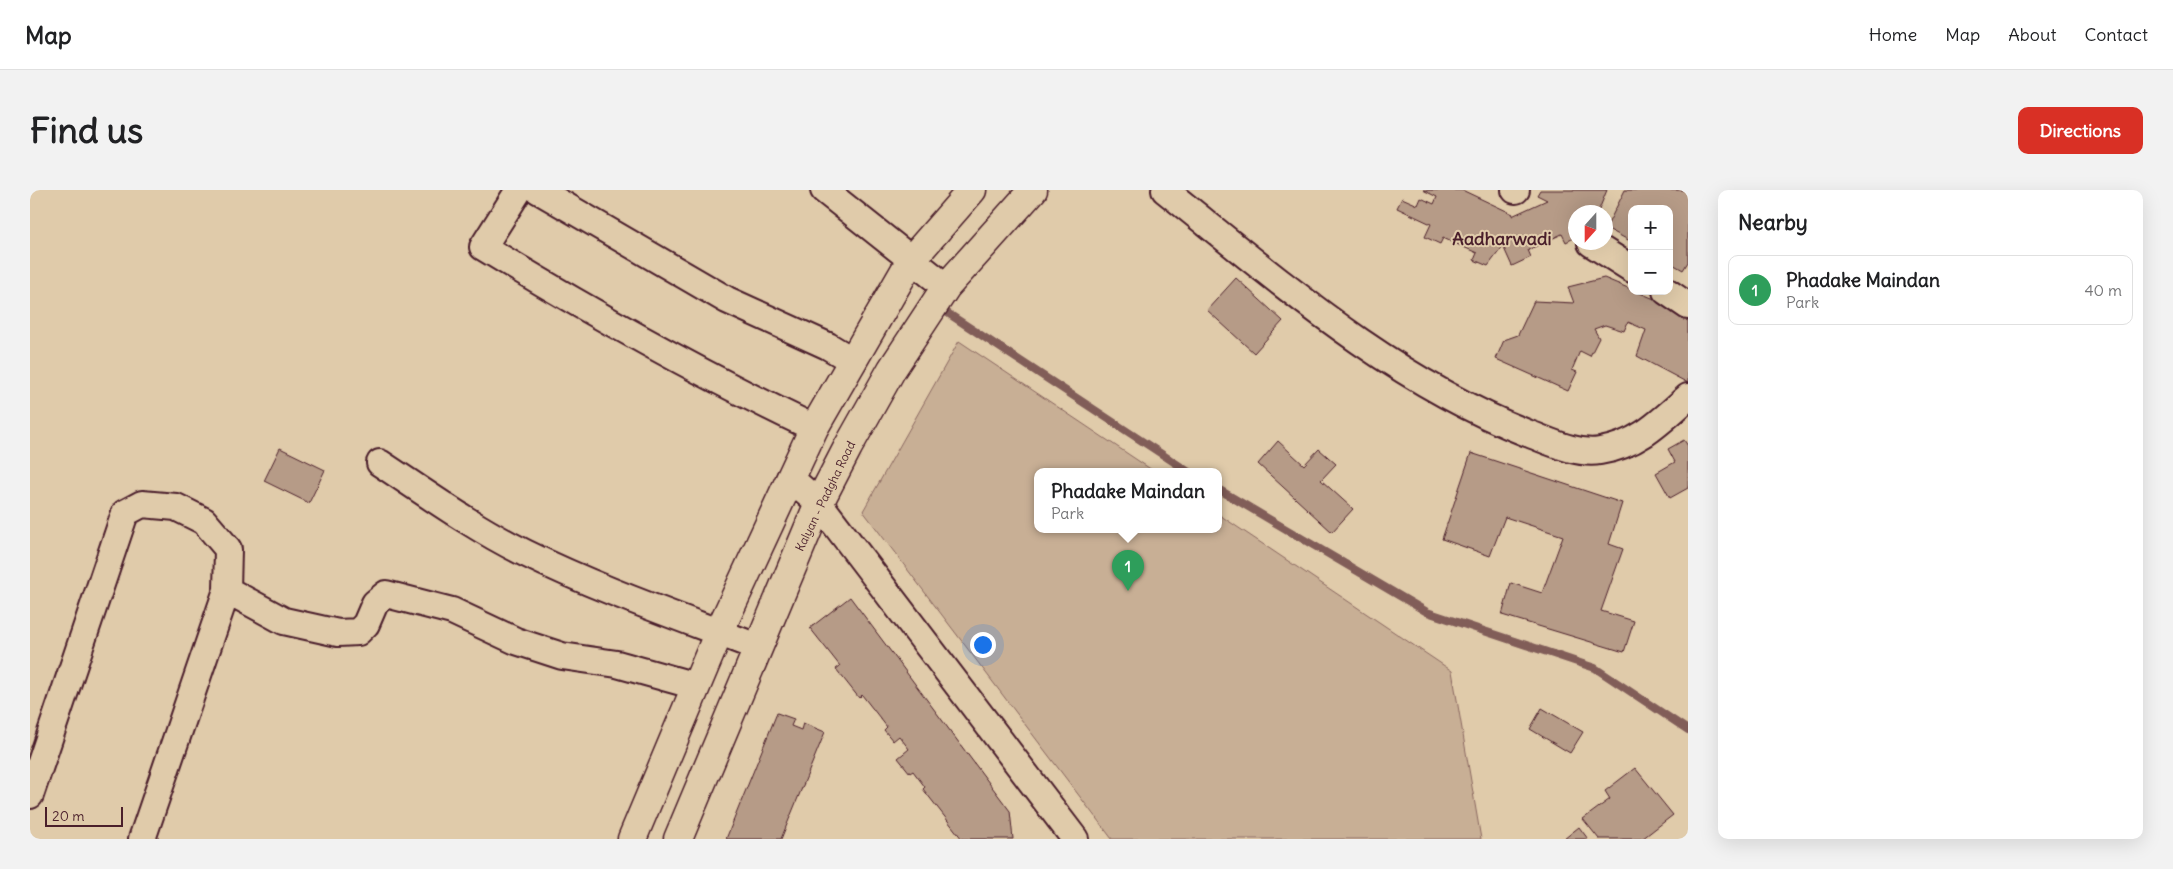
<!DOCTYPE html>
<meta charset="utf-8">
<style>
body{margin:0;font-family:Delius,sans-serif;background:#f2f2f2;color:#202124}
.controls{position:absolute;right:15px;top:15px;display:grid;overflow:hidden;border-radius:10px;box-shadow:0 5px 20px #0002}
.controls button{width:45px;height:45px;display:grid;place-items:center;padding:0;border:0;border-bottom:1px solid #e0e0e0;background:#fff;color:#202124;font:25px sans-serif}
.compass{position:absolute;left:1538px;top:15px;width:45px;height:45px;border-radius:50%;background:#fff;box-shadow:0 5px 20px #0002;rotate:201deg}
.scale{position:absolute;left:15px;bottom:12px;width:78px;box-sizing:border-box;padding-left:5px;border:2px solid #4a1f2b;border-top:0;font-size:14px;line-height:18px;white-space:nowrap;color:#4a1f2b;-webkit-text-stroke:4px #e0cbaa;paint-order:stroke}
.you{position:absolute;left:952px;top:454px;width:18px;height:18px;margin:-12px;border:4px solid #fff;border-radius:50%;background:#1a73e8;box-shadow:0 0 0 8px #1a73e833}
.badge{display:grid;place-items:center;width:32px;height:32px;border-radius:50%;background:#d93025;color:#fff;font-size:16px;font-weight:700}
.pin{position:absolute;translate:-50% -41px;filter:drop-shadow(0 1px 2px #0008)}
.pin::after{content:'';position:absolute;top:26px;width:18px;height:15px;background:inherit;clip-path:polygon(0 0,100% 0,50% 100%)}
.popup{position:absolute;left:1004px;top:278px;width:188px;height:65px;box-sizing:border-box;display:grid;place-content:center;border-radius:10px;background:#fff;filter:drop-shadow(0 1px 4px #0005);font-size:16px;white-space:nowrap;color:#757577}
.popup b{font-size:19px;color:#202124}
.popup::after{content:'';position:absolute;left:50%;top:100%;margin-left:-10px;border:10px solid transparent;border-top-color:#fff}
.list{margin:0;padding:0;list-style:none}
h2{display:flex;justify-content:space-between;align-items:center;height:65px;margin:0;padding:0 20px;font-size:21px}
h2 small{font-size:16px;font-weight:400;color:#757577}
.list li{display:grid;grid-template-columns:32px 1fr auto;gap:15px;align-items:center;box-sizing:border-box;height:70px;margin:0 10px 10px;padding:0 10px;border:1px solid #e0e0e0;border-radius:10px}
.list b{display:block;font-size:19px;white-space:nowrap}
.list p{margin:0;font-size:16px;white-space:nowrap;color:#757577}
.list em{font-size:16px;font-style:normal;color:#757577}
.map{position:relative;flex:none;width:1658px;height:649px;overflow:hidden;border-radius:10px}
header{display:flex;align-items:center;gap:30px;box-sizing:border-box;height:70px;padding:0 25px;background:#fff;border-bottom:1px solid #e0e0e0}
header strong{font-size:24px}
nav{display:flex;gap:28px;margin-inline-start:auto;font-size:18px}
.intro{display:flex;align-items:center;justify-content:space-between;box-sizing:border-box;height:120px;padding:0 30px}
h1{margin:0;font-size:35px}
.button{padding:12px 22px;border-radius:10px;background:#d93025;color:#fff;font-size:18px;font-weight:700}
main{display:flex;gap:30px;padding:0 30px}
aside{flex:1;background:#fff;border-radius:10px;box-shadow:0 5px 20px #0002}
.map>svg:first-child{display:block}
.green{fill:#c8af95;stroke:#896760}
.lines{fill:none;stroke-linecap:round;stroke-linejoin:round}
.stream{stroke:#815d59;stroke-width:8}
.building{fill:#b69b87;stroke:#4a1f2b}
.minor-casing{stroke:#4a1f2b;stroke-width:30}
.major-casing{stroke:#4a1f2b;stroke-width:31}
.minor{stroke:#e0cbaa;stroke-width:26}
.major{stroke:#e0cbaa;stroke-width:28}
.labels{text-anchor:middle;dominant-baseline:central;stroke-width:4;stroke-linejoin:round;paint-order:stroke}
.street-label{font-size:12px;fill:#4a1f2b;stroke:#e0cbaa}
.district-label{font-size:18px;font-weight:bold;fill:#4a1f2b;stroke:#e0cbaa}
</style>
<header>
<strong>Map</strong>
<nav><a>Home</a><a>Map</a><a>About</a><a>Contact</a></nav>
</header>
<div class="intro"><h1>Find us</h1><a class="button">Directions</a></div>
<main>
<div class="map">
<svg width="1658" height="649" viewBox="0 0 1658 649">
<rect width="100%" height="100%" fill="#e0cbaa"/>
<filter id="ink" filterUnits="userSpaceOnUse"><feTurbulence type="fractalNoise" baseFrequency=".02" numOctaves="2"/><feDisplacementMap in="SourceGraphic" scale="10" xChannelSelector="R" yChannelSelector="G"/><feConvolveMatrix kernelMatrix="1 2 1 2 8 2 1 2 1" color-interpolation-filters="sRGB"/></filter>
<g filter="url(#ink)">
<path class="green" d="M929 151 1125 282H1008V340H1188V324L1422 481 1451 649H1082L833 321Z"/>
<g class="lines">
<path class="stream" d="M916 122 1159 282
M1188 299 1397 422 1565 478 1658 540"/>
</g>
<path class="building" d="M1393 0H1432L1483 24 1482 26 1517 10 1507 5 1510 0H1577L1568 22H1546V47L1536 52 1532 44 1498 60 1501 67 1482 76 1473 56 1458 76 1444 70 1447 63 1413 48 1410 54 1395 47 1401 34 1367 18 1372 8 1388 15 1391 8 1404 14 1407 7Z
M1595 0H1658V72L1653 80 1639 72V19H1602V52L1576 38Z
M1206 88 1253 131 1224 163 1177 120Z
M1574 88 1658 123V193L1607 166 1616 140 1598 132 1594 141 1575 135 1564 139 1569 148 1560 166 1550 161 1542 180 1547 182 1538 201 1466 169 1474 150 1488 145 1504 111 1544 113 1538 97Z
M1654 250 1658 256V298L1640 308 1626 283 1645 272 1638 259Z
M1248 251 1274 275 1289 259 1306 274 1291 290 1323 319 1302 342 1228 274Z
M250 258 295 280 279 313 234 291Z
M1441 263 1592 313 1579 354 1593 359 1571 421 1604 431 1594 462 1472 425 1481 393 1512 403 1533 346 1475 327 1460 366 1412 349Z
M820 407 980 621 983 649H932L893 599 895 597 883 581 880 583 868 568 879 559 869 546 863 551 854 540 857 537 832 505 829 508 806 479 810 476 780 438Z
M1512 518 1553 542 1540 563 1500 539Z
M747 523 764 529 761 536 771 540 773 533 795 542 751 649H696Z
M1605 578 1643 625 1612 649H1569L1553 629 1580 609 1575 601Z
M1549 637 1558 649H1534Z"/>
<g class="lines">
<defs>
<path id="minor" d="M489 0 453 57C560 122 670 184 784 238
M508 0 697 110 798 156 823 171
M794 0 916 97
M1135 0C1249 91 1360 189 1497 243 1519 251 1546 265 1570 261 1608 255 1630 232 1658 207
M1485 0H1486
M1561 53 1602 79
M1636 101 1658 116
M350 273C397 304 444 338 495 363 570 400 649 427 727 457
M760 288 789 313 1045 649
M0 605 95 323 112 314 146 317 174 331 198 359 197 400
M112 649 197 400 254 431 308 443 328 442 336 434 345 413 356 404 422 421 486 451 532 466 587 474 666 496"/>
<path id="major" d="M602 649 689 442 784 238 881 70 942 0
M648 649 789 313 818 257 862 179 916 97 1003 0"/>
</defs>
<use href="#minor" class="minor-casing"/>
<use href="#major" class="major-casing"/>
<use href="#minor" class="minor"/>
<use href="#major" class="major"/>
</g>
</g>
<g class="labels">
<g class="street-label">
<text transform="translate(795 306) rotate(-64)">Kalyan - Padgha Road</text>
</g>
<g class="district-label">
<text x="1472" y="48">Aadharwadi</text>
</g>
</g>
</svg>
<div class="controls">
<button>+</button>
<button>−</button>
</div>
<svg class="compass" viewBox="-18 -18 36 36"><path d="M0-13l5 13h-10z" fill="#e53935"/><path d="M0 13l5-13h-10z" fill="#757577"/></svg>
<div class="scale">20 m</div>
<div class="you"></div>
<div class="pin badge" style="left:1098px;top:401px;background:#2e9e5b">1</div>
<div class="popup"><b>Phadake Maindan</b>Park</div>
</div>
<aside>
<h2>Nearby<small></small></h2>
<ul class="list">
<li><span class="badge" style="background:#2e9e5b">1</span><div><b>Phadake Maindan</b><p>Park</p></div><em>40 m</em></li>
</ul>
</aside>
</main>
